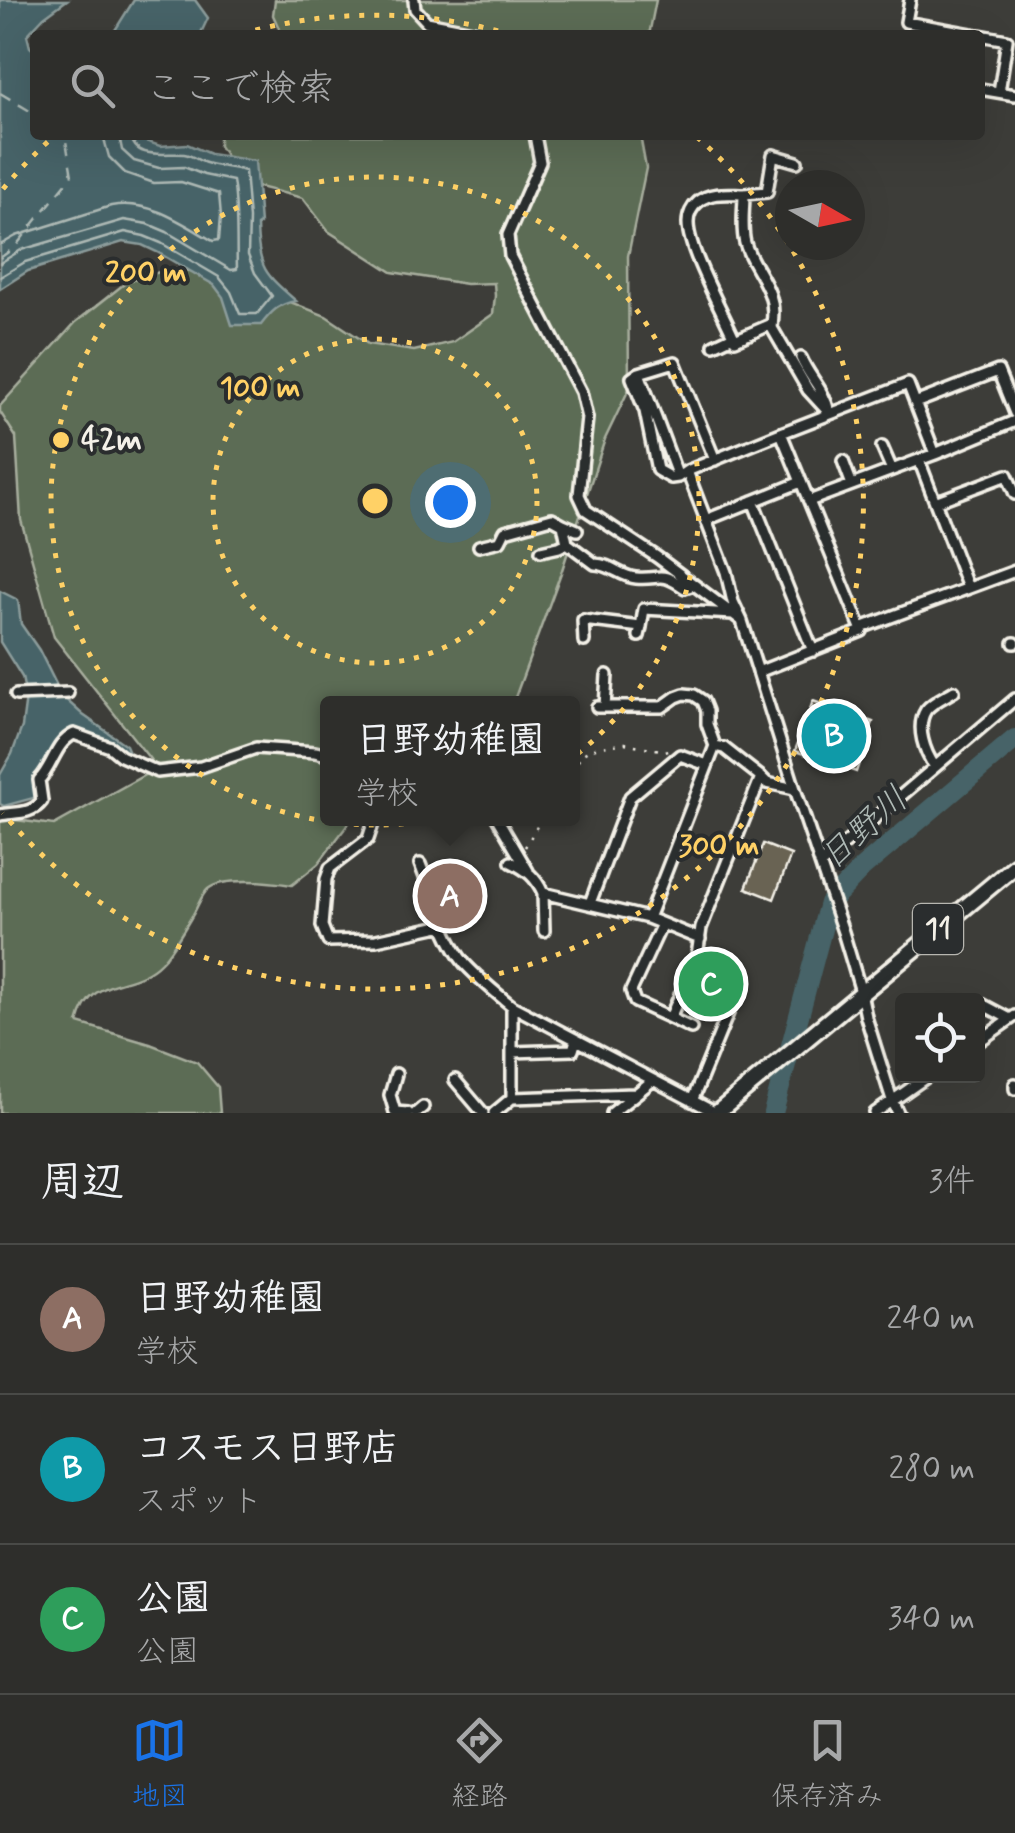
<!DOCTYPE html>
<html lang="ja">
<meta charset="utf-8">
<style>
body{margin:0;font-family:Mynerve,"Klee One",sans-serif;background:#363633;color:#f1f3f6}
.controls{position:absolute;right:30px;bottom:30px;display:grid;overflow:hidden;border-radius:10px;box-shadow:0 10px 40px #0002}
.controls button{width:90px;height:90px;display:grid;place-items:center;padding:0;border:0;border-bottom:2px solid #494a47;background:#2e2e2b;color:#f1f3f6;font:50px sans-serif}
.compass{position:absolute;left:775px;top:170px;width:90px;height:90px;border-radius:50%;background:#2e2e2b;box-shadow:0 10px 40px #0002;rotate:99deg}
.you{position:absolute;left:450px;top:502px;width:35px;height:35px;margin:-25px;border:8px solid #fff;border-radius:50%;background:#1a73e8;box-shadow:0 0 0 15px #1a73e833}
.badge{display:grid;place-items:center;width:65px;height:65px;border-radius:50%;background:#1a73e8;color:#fff;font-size:32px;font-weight:700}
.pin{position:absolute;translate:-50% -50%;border:5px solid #fff;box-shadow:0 2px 10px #0006}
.popup{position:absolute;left:320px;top:696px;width:260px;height:130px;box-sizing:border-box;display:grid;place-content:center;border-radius:10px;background:#2e2e2b;filter:drop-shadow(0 2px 8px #0005);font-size:32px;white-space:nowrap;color:#a7a8a9}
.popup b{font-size:38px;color:#f1f3f6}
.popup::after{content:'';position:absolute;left:50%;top:100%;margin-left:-20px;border:20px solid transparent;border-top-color:#2e2e2b}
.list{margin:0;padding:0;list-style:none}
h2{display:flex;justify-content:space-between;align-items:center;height:130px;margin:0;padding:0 40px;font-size:42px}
h2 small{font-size:32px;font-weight:400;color:#a7a8a9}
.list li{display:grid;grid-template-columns:65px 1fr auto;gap:30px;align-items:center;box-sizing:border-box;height:150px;padding:0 40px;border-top:2px solid #494a47}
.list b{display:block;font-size:38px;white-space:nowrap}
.list p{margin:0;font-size:32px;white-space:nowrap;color:#a7a8a9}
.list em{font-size:32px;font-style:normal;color:#a7a8a9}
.icon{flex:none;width:55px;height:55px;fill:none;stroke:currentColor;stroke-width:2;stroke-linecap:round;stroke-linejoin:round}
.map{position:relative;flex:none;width:1015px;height:1113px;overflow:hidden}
.search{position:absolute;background:#2e2e2b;box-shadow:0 10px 40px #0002;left:30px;right:30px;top:30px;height:110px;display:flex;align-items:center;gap:25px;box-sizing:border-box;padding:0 35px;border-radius:10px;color:#a7a8a9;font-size:38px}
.sheet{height:580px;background:#2e2e2b}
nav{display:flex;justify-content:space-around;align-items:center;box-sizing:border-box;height:140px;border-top:2px solid #494a47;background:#2e2e2b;font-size:28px;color:#a7a8a9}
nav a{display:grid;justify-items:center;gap:5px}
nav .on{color:#1a73e8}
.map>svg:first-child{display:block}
.green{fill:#5c6c54;stroke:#a8ae9e;stroke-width:2.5}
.water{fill:#466468;stroke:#8c9c9b;stroke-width:2.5}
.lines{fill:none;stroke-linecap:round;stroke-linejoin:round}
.shore{stroke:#aeb9b5;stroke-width:2.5}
.river{stroke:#466468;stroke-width:20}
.ferry{stroke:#aeb9b5;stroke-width:2.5;stroke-dasharray:12 10;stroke-linecap:butt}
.building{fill:#696352;stroke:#f4f1e8;stroke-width:2.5}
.street-casing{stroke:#f4f1e8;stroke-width:16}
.primary-casing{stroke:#f4f1e8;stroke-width:21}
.path{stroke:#f4f1e8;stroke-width:2.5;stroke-dasharray:2.5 8;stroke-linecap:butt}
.street{stroke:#2a2d2e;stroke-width:9}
.primary{stroke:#2a2d2e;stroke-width:14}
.ring{fill:none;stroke:#ffd166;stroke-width:5;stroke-dasharray:5 10}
.poi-dot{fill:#ffd166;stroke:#2a2d2e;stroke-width:4}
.labels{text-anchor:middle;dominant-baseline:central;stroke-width:8;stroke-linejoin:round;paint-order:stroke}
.shield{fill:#2a2d2e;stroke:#b7b6b0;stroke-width:2.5}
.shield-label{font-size:30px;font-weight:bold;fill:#f4f1e8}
.poi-label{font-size:32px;font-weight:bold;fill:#f4f1e8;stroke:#2a2d2e;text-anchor:start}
.water-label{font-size:35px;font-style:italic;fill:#aeb9b5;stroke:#2a2d2e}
.centre{fill:#ffd166;stroke:#2a2d2e;stroke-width:5}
.ring-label{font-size:30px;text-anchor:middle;font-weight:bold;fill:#ffd166;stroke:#2a2d2e;stroke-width:8;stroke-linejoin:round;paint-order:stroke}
</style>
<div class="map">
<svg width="1015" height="1113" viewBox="0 0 1015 1113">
<rect width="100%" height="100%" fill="#3d3d39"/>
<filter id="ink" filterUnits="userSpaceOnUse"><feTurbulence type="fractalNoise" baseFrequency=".01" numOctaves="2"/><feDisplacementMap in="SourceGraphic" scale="20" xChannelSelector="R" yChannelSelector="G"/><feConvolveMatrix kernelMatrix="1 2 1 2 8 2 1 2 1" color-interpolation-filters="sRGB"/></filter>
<g filter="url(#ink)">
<path class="green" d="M275 0H656L649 35H282L273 15Z
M219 135H640L646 168 628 256 629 389 605 439 562 570 513 703 328 704V818L352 819 318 864 292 885C274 882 223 876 208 889 201 895 197 909 192 916 183 931 173 949 161 962 132 992 91 972 78 1023L150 1044 197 1062 218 1087 220 1113H0V818L54 825 157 768 54 637 21 520 16 437 0 412V406L76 322 128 281 170 269 219 274 326 316 368 344 414 351 453 342 493 314 495 296 494 283 466 284 392 272 328 231 303 198 243 183 219 146Z
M700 959 736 974 722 1009 686 995Z"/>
<path class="water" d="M0 0H67L44 17 27 35 30 47 35 51V135H136L142 140 160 146 187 144 210 154 255 161 260 224 257 226C258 268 265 274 296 301 278 304 271 312 261 325H232L223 297 214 285 157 252 142 245 123 242 28 271 0 289Z
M134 0H195L208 18 200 35H112Z
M0 591 18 600 21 624 39 650 62 696 83 715 126 745 129 752C108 750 93 740 75 729L67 731 56 746 41 796 4 806 0 804V775L12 754 22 727 26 697 22 677 0 642Z"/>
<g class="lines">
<path class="shore" d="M0 245 16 236 111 206C149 199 182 223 213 241L219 240 221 216 219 194 181 182 154 183 125 173 109 157 103 135
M0 263 21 250 124 220 148 224 167 232 231 270 237 269C236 242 238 208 233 181L204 175 184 167 159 168 134 161 122 150 119 135
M0 277 25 262 125 232 144 236 161 243 219 277 231 292 240 314H257L272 296 255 273 248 255 249 219 245 171C233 167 219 167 206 163 199 161 192 155 184 154 166 152 134 161 131 135"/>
<path class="river" d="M773 1113 829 903 862 868 1015 739"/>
<path class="ferry" d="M0 93 35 114
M0 258 15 247 72 176 65 135"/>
</g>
<path class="building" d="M813 701 873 722 856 772 795 751Z
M763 844 791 855 774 899 746 888Z"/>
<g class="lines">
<defs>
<path id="street" d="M414 0 415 9 427 22 493 35
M910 0 906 22 978 35
M980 35 1007 40 999 92
M980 89 1015 95
M535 135 540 162 508 235 510 256 581 392 587 418 579 495 586 510 657 557 741 620
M744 194 767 192 773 155 797 162
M772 324 735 340C723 312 688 250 688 223 688 215 692 207 698 202 711 191 729 194 744 194 744 209 741 228 745 243 750 261 764 277 770 295 774 306 773 317 772 328L808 390 830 414
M714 345 733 336
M801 358C810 379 824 389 829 412
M639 373 632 378 645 411 657 470 671 478 678 477
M915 403 998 371 1015 413
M882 447 892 470
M935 454 1015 421
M715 460 675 362 639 373 678 477 687 471 781 433
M919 460 968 588
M843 461 852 485
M687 471 726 572 733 602 742 621 795 789 843 932 861 992 866 1017 892 1100 898 1113
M753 501 813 651
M809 501 935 454 908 384 781 433 861 628
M935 502 1007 475 1015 494
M706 520 801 482
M563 524 577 530
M479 546 500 541 505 531 552 518 563 524 567 543
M541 551 559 547 567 543 595 564C611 564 621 577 636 578 662 580 659 570 685 588L694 585
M641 627 644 609 733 614
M584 641 583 620 641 627 639 636
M1014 643H1015
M758 672 862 631 861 628 1015 571
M16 695 68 693
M597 707H662L676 697 684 694 694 695 703 701 707 711V724L715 746 724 748 761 777
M605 707 607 675
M935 767C925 753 915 727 926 710 932 702 946 696 954 691
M0 815C14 812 32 815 42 801L39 780C53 766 55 743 74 734L110 747 121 756 157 772 201 767 256 748 315 752 328 755
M375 818 368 839 330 868 326 879 322 926 328 941 376 940 444 925
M497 818 528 871
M511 862C527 870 536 877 543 893
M420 864C432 894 444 939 465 964 479 979 496 993 512 1006L716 1113
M821 864 1015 699
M590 903 630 797 680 755 707 765
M662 924 631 991 635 1002 670 1018
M544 931 543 893 648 918
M700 939 648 918 715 746
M978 1002 1010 1019
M691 1028 670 1018 697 956 701 928 761 777 767 783 795 789
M978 1042 1015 1016
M512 1052 573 1050 576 1040
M396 1074 390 1095 395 1112 408 1113
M455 1080 483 1113
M1015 1084V1089
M512 1098 635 1094
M692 1101 744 974
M416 1113 423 1107
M494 1113 512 1098V1006
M612 1113 652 1081
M875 1113 928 1076"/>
<path id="primary" d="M717 1113 1015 866"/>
</defs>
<use href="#street" class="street-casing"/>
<use href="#primary" class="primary-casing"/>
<path class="path" d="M572 770 583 754 591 749 625 743 665 751 672 749
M525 847 542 818"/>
<use href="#street" class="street"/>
<use href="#primary" class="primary"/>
</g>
</g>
<g class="ring">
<circle cx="375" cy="501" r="162"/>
<circle cx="375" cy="501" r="324"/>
<path d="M3 189A486 486 0 0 1 53 137M241 34A486 486 0 0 1 509 34M697 137A486 486 0 1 1 3 813"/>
</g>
<circle class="poi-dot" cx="61" cy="440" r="10"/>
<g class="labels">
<rect class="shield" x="913" y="904" width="50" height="50" rx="8"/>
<g class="shield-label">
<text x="938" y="929">11</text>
</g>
<g class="poi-label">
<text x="81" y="440">42m</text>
</g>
<g class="water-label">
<text transform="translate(864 829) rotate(-42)">日野川</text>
</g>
</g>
<circle cx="375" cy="501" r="15" class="centre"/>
<g class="ring-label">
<text x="146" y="282">200 m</text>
<text x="260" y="397">100 m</text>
<text x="719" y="855">300 m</text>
</g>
</svg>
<div class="controls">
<button><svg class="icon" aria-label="locate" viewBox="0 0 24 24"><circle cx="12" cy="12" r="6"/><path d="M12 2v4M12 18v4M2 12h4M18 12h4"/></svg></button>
</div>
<svg class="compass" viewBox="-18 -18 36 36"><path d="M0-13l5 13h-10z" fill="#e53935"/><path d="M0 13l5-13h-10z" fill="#a7a8a9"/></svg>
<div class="you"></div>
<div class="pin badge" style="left:450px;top:896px;background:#8d6e63">A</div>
<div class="popup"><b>日野幼稚園</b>学校</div>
<div class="pin badge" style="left:834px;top:736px;background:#0f9aa8">B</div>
<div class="pin badge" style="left:711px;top:984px;background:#2e9e5b">C</div>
<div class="search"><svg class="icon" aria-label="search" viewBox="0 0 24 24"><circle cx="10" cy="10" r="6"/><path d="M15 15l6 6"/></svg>ここで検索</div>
</div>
<section class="sheet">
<h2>周辺<small>3件</small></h2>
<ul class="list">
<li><span class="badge" style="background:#8d6e63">A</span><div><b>日野幼稚園</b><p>学校</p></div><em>240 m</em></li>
<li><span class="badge" style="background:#0f9aa8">B</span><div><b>コスモス日野店</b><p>スポット</p></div><em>280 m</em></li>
<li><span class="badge" style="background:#2e9e5b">C</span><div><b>公園</b><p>公園</p></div><em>340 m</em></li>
</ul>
</section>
<nav>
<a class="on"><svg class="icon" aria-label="map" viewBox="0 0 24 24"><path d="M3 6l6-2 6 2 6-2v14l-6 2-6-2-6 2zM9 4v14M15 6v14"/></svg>地図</a>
<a><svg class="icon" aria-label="directions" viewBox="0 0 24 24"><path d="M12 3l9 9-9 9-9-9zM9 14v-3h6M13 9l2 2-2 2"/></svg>経路</a>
<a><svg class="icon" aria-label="saved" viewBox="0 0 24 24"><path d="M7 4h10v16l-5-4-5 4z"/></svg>保存済み</a>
</nav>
